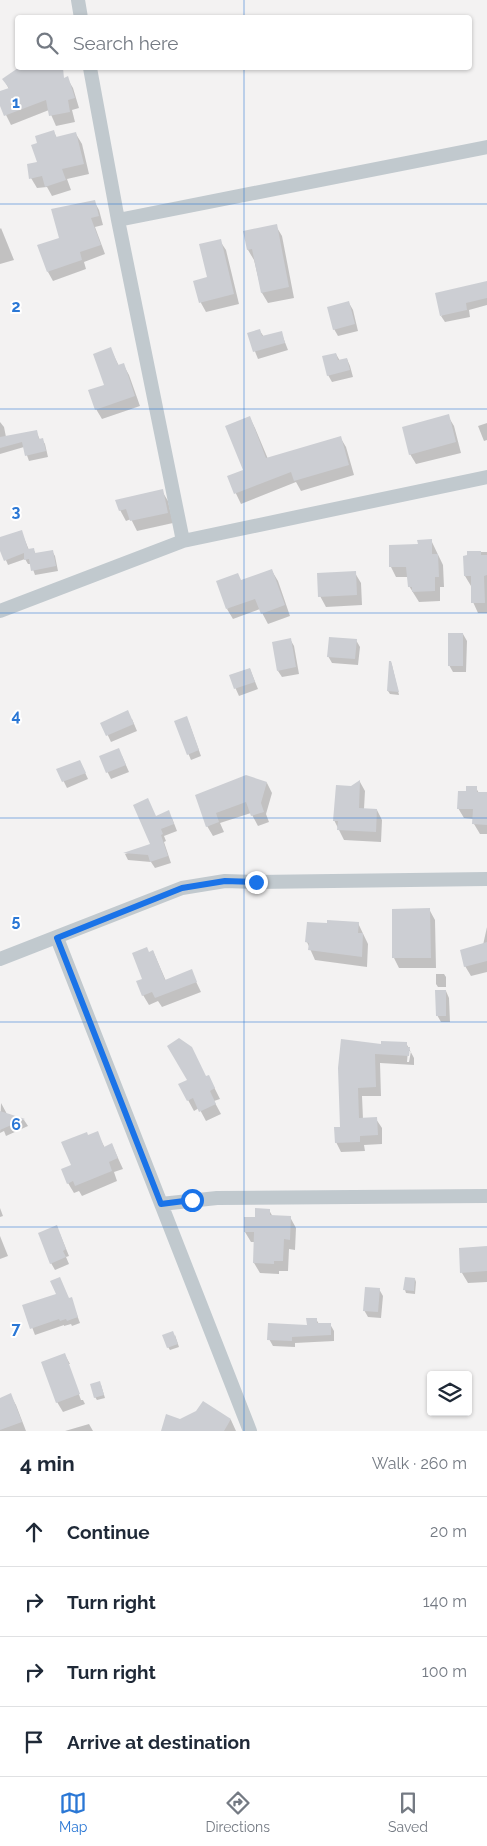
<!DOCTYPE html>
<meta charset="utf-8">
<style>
body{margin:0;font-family:Raleway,sans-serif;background:#f2f2f3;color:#1f2937}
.controls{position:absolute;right:15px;bottom:15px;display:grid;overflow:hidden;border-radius:5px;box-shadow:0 1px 4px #0004}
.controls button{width:45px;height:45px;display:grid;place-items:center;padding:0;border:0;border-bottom:1px solid #e0e1e3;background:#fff;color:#1f2937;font:25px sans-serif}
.stop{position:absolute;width:15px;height:15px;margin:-11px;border:4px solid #1a73e8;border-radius:50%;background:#fff}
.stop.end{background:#1a73e8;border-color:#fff;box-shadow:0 1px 5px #0008}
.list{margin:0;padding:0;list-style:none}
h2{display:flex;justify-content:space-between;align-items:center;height:65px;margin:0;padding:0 20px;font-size:21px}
h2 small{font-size:16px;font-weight:400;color:#747a83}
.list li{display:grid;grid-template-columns:32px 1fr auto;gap:15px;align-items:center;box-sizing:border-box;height:70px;padding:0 20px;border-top:1px solid #e0e1e3}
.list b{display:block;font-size:19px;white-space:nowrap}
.list em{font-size:16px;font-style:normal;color:#747a83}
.icon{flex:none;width:28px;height:28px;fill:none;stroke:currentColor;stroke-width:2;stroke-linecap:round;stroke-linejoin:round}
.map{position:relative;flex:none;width:487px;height:1431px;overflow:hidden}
.search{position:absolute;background:#fff;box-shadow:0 1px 4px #0004;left:15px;right:15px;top:15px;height:55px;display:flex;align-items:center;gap:12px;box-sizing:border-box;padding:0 18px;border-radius:5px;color:#747a83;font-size:19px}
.sheet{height:345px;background:#fff}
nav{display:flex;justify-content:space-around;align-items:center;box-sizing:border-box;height:70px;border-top:1px solid #e0e1e3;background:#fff;font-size:14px;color:#747a83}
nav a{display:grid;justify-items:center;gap:2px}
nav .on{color:#2a77d5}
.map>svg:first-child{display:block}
.shadow{fill:#0003;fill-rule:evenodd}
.building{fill:#ccced3}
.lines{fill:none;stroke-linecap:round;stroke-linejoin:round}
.minor{stroke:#c1c9ce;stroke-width:14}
.route{stroke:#1a73e8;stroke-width:6}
.grid{fill:none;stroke:#2a77d5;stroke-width:1;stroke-opacity:0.55}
.grid-label{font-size:16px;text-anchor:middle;font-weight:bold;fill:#2a77d5;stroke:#fff;stroke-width:4;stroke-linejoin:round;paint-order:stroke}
</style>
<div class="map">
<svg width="487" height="1431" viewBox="0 0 487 1431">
<rect width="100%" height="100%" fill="#f3f2f2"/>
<path class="shadow" d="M20 68H56L60 80 67 78 73 88 79 108 72 110 75 122 56 126 49 110 11 125 0 103V93L9 89 4 80Z
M54 132 57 138 76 134 82 144 89 174 67 179 71 190 52 196 47 187 37 188 31 178 38 163V144Z
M94 201 99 210 103 225 95 227 105 254 84 262 86 269 53 281 48 272 60 239Z
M276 226 282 236 294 298 268 303 262 293 254 260 248 250 245 232Z
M1 228 14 260 0 264V229Z
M220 241 226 250 239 304 206 312 201 303 195 281 209 278Z
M487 282V305L469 310 470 317 445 322 441 316Z
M349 303 353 310 358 331 338 336 334 329Z
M260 331 264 337 281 332 288 350 258 359 248 334Z
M110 348 119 366 123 364 129 375 140 406 102 419 96 409 106 386Z
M336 354 340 361 347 359 350 366 353 377 332 382 328 375Z
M448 416 454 426 461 453 416 464 410 454Z
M250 418 255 428 268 459 340 437 346 447 354 475 301 491 296 482 241 504 228 477 244 471Z
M0 422 4 427 6 437 36 431 40 440 42 439 45 444 48 457 29 461 24 447 0 454Z
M487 423V440L484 441 478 426Z
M162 491 168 501 173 523 137 531 131 519 126 521 120 510Z
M21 531 29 550 33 549 36 554 52 551 55 556 58 571 35 575 31 564H28L25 559 8 565 0 546V538Z
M431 540 443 565 444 587H440V601L419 602 409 586 408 577H396L391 567 419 545Z
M468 552H487V613H478L473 602 471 586 465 576Z
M272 571 278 581 290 616 268 624 260 609 233 619 227 609 241 581Z
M355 573 361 583 362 605 326 607 320 596Z
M463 634 467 641 466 672H453L449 665Z
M290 639 294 646 299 674 282 677 278 671Z
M356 640 360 647 358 665 332 663 328 656Z
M391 662 392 665 399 695 390 694 388 691Z
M250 669 258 689 239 696 230 676Z
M132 719 137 731 111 742 102 723Z
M175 722 189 723 201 756 191 760Z
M122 756 129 772 111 779 100 757Z
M83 768 88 779 67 788 58 770Z
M360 782 365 791 364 809 377 810 382 820 381 842 344 840 334 820 352 787Z
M267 783 272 793 266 814 269 822 258 826 251 813 220 823 224 832 213 836 207 826 196 796Z
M476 788 479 793H487V834H480L474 824V819L464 818 458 808 467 793Z
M156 817 172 818 177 831 164 836 166 841 164 842 171 863 155 868 151 862 128 860 125 854 151 845Z
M429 909 435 920 436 968H399L394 958 393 910Z
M358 923 368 944 367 967 315 960 307 942Z
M487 927V972L471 976 465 966 483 945Z
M153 951 166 981 191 971 201 992 162 1007 158 1001 149 1005 143 995 149 953Z
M436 974H444L446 977V987H438L436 984Z
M446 991 449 998 450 1022H441L437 1015Z
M406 1043 414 1058V1065L380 1063 381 1096H362L363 1119H376L382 1128V1144L364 1145 365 1151 341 1152 336 1142 342 1128 339 1068 382 1045ZM408 1051H411L409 1062H407Z
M206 1077 214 1087 220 1099 214 1101 221 1114 206 1121 199 1108 194 1111 188 1100V1080Z
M1 1103 7 1114 24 1120 28 1126 6 1136 4 1131 0 1133Z
M97 1133 105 1148 112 1145 123 1169 114 1172 117 1181 82 1196 79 1191 74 1193 68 1183 72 1166 88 1137Z
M0 1208 3 1216 0 1217Z
M269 1210 273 1217H290L296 1228 295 1250 289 1249 288 1271H279V1274L260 1273 254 1263 255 1242H251L245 1232Z
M60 1234 69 1256 66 1257 69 1264 55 1270 51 1263Z
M0 1236 8 1256 0 1259Z
M487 1247V1282L468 1283 462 1273 460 1249Z
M415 1279 416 1282 415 1294 406 1293 405 1290Z
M379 1289 383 1296 381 1318 368 1317 364 1310Z
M71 1299 80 1323 72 1326 71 1324 64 1326V1325L35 1335 24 1306Z
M316 1319 319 1324H330L334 1331V1341L295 1343V1347L273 1346 269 1339 308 1327Z
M175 1335 179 1347 170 1350 168 1347Z
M65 1355 70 1364H68L81 1400H83L85 1404 63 1412 57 1402Z
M101 1385 105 1398 97 1400 95 1397Z
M10 1395 16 1405 26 1431H0V1399Z
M203 1403 231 1420 236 1431H162L197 1412Z
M89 1424 93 1431H65Z"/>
<path class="building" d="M18 68H63L64 78 68 76 75 98 68 100 70 112 49 116 46 100 4 116 0 106V91L9 88 2 79Z
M54 130 56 137 76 132 84 164 62 169 66 180 45 187 42 176 29 179 27 164 37 162 31 145 37 143 35 136Z
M95 200 99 216 91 218 101 245 80 252 82 260 47 272 37 245 59 238 51 209Z
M277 224 289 287 261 293 252 249 247 250 243 231Z
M221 239 234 294 199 303 193 281 207 277 199 244Z
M487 281V298L466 303 467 310 440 316 435 293Z
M349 301 355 324 333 330 327 307Z
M260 329 262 336 282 331 285 343 253 352 247 333Z
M111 347 118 365 124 363 135 396 95 410 88 390 104 385 93 354Z
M336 353 338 360 347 358 350 370 327 376 322 356Z
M449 414 456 442 409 455 402 427Z
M250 416 266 458 341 436 349 465 294 481 291 472 234 494 227 476 243 470 225 426Z
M37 430 39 439 43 438 46 451 25 456 22 442 0 448V437Z
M163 489 168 513 130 521 126 509 119 511 115 500Z
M22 530 28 549 34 548 35 553 53 550 56 566 31 571 29 559 24 560V553L4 561 0 551V537Z
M432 539V554H438L439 577H435V591L412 592V587H408L406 567H389V545L418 544 417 540Z
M467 551H481V555H487V575L484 576 485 603H471V576H464L463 556 467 555Z
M272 569 285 605 261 614 255 599 226 609 216 581 238 573 241 580Z
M356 571 357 595 318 597 317 573Z
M448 633H463V666H448Z
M329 637 357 639 355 659 327 657Z
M291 638 296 667 277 671 272 642Z
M389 661H391L399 692 387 691Z
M250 668 255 682 234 689 229 675Z
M128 710 134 724 106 736 100 723Z
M187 716 199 750 187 755 174 721Z
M119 748 126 765 106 773 99 756Z
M80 760 86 773 62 782 56 769Z
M246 775 267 782 261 803 264 812 251 816 246 802 216 813 219 822 206 827 195 795Z
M360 780 359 808 377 809 376 832 337 830 338 821H333L336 785 351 786Z
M466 786H477V792H487V825L472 824 473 809H457L458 791H466Z
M148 798 156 816 169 810 174 824 161 829 163 834 161 835 168 856 150 862 148 855 123 853 150 844 133 805Z
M430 908 431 958H392V909Z
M327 920 359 922 358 933H363L362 957 308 950 309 943 305 942 307 922 327 923Z
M487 942V961L464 967 460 950Z
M147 947 149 952 153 950 165 980 192 969 197 982 155 998 152 992 142 996 136 981 142 979 132 953Z
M435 990H446V1016H436Z
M179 1038 192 1047 206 1076 209 1075 215 1088 210 1091 216 1104 199 1112 193 1098 187 1101 178 1084 187 1080 167 1046Z
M341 1039 381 1044V1041L407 1042V1047H410L409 1056 375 1054 376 1087 358 1088 359 1118 377 1117 378 1135 360 1136V1142L335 1143 334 1127H340L338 1068Z
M0 1111 25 1119 0 1130Z
M98 1131 104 1147 112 1143 118 1158 109 1162 112 1171 75 1186 73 1181 67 1184 61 1169 71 1165 61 1142 87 1132 88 1135Z
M255 1208 270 1209V1215L291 1216 290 1240 284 1239 283 1261H274V1264L253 1263 254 1232H244V1217H255Z
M57 1225 66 1249 63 1251 66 1257 50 1264 38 1233Z
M487 1246V1271L460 1273 459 1248Z
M60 1277 69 1298 72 1297 78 1317 67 1321 66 1319 60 1321 59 1319 30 1329 22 1305 56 1294 50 1281Z
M405 1277 415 1278 414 1291 403 1290Z
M365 1287 380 1288 378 1312 363 1311Z
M306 1318H317V1323H331V1335L292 1337V1341L267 1340 268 1323 307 1325Z
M173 1331 178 1344 167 1348 162 1335Z
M65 1353 80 1394 56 1403 41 1362Z
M100 1381 104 1395 94 1398 90 1384Z
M11 1393 22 1422 0 1430V1398Z
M203 1401 231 1419 224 1431H161L166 1414 180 1419 196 1411Z"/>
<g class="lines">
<path class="minor" d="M78 0 81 18
M90 68 118 220 183 541
M118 220 487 147
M0 611 183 541 487 477
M57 938 250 1431
M0 959 182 888 225 881 256 882 487 879
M161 1204 217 1198 487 1196"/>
</g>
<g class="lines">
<path class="route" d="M192 1200 161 1204 57 938 182 888 225 881 256 882"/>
</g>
<path class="grid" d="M244 0V18M244 68V1431M0 204H487M0 409H487M0 613H487M0 818H487M0 1022H487M0 1227H487"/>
<g class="grid-label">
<text x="16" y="108">1</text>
<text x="16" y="312">2</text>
<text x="16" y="517">3</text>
<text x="16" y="721">4</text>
<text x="16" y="926">5</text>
<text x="16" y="1130">6</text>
<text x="16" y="1334">7</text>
</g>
</svg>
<div class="controls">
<button><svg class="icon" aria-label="layers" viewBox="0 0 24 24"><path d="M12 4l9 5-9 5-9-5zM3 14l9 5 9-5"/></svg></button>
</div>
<div class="stop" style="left:192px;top:1200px"></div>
<div class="stop end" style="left:256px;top:882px"></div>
<div class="search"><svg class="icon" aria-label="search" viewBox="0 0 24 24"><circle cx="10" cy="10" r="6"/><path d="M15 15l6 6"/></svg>Search here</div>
</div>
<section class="sheet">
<h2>4 min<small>Walk · 260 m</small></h2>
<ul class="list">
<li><svg class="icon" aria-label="ahead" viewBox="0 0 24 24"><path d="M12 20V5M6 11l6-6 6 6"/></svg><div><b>Continue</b></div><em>20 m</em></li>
<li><svg class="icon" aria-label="right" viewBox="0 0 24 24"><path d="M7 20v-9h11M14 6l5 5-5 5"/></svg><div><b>Turn right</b></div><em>140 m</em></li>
<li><svg class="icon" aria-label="right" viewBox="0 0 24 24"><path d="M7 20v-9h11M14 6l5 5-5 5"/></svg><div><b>Turn right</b></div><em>100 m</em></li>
<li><svg class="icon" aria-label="arrive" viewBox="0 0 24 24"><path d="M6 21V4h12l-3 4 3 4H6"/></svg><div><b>Arrive at destination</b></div></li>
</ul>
</section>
<nav>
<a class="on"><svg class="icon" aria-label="map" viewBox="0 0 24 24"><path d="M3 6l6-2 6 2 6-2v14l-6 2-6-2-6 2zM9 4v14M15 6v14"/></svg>Map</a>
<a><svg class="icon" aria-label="directions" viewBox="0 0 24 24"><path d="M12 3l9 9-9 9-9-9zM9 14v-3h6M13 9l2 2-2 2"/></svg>Directions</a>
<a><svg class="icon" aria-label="saved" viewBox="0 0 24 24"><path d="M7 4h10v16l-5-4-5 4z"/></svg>Saved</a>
</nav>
